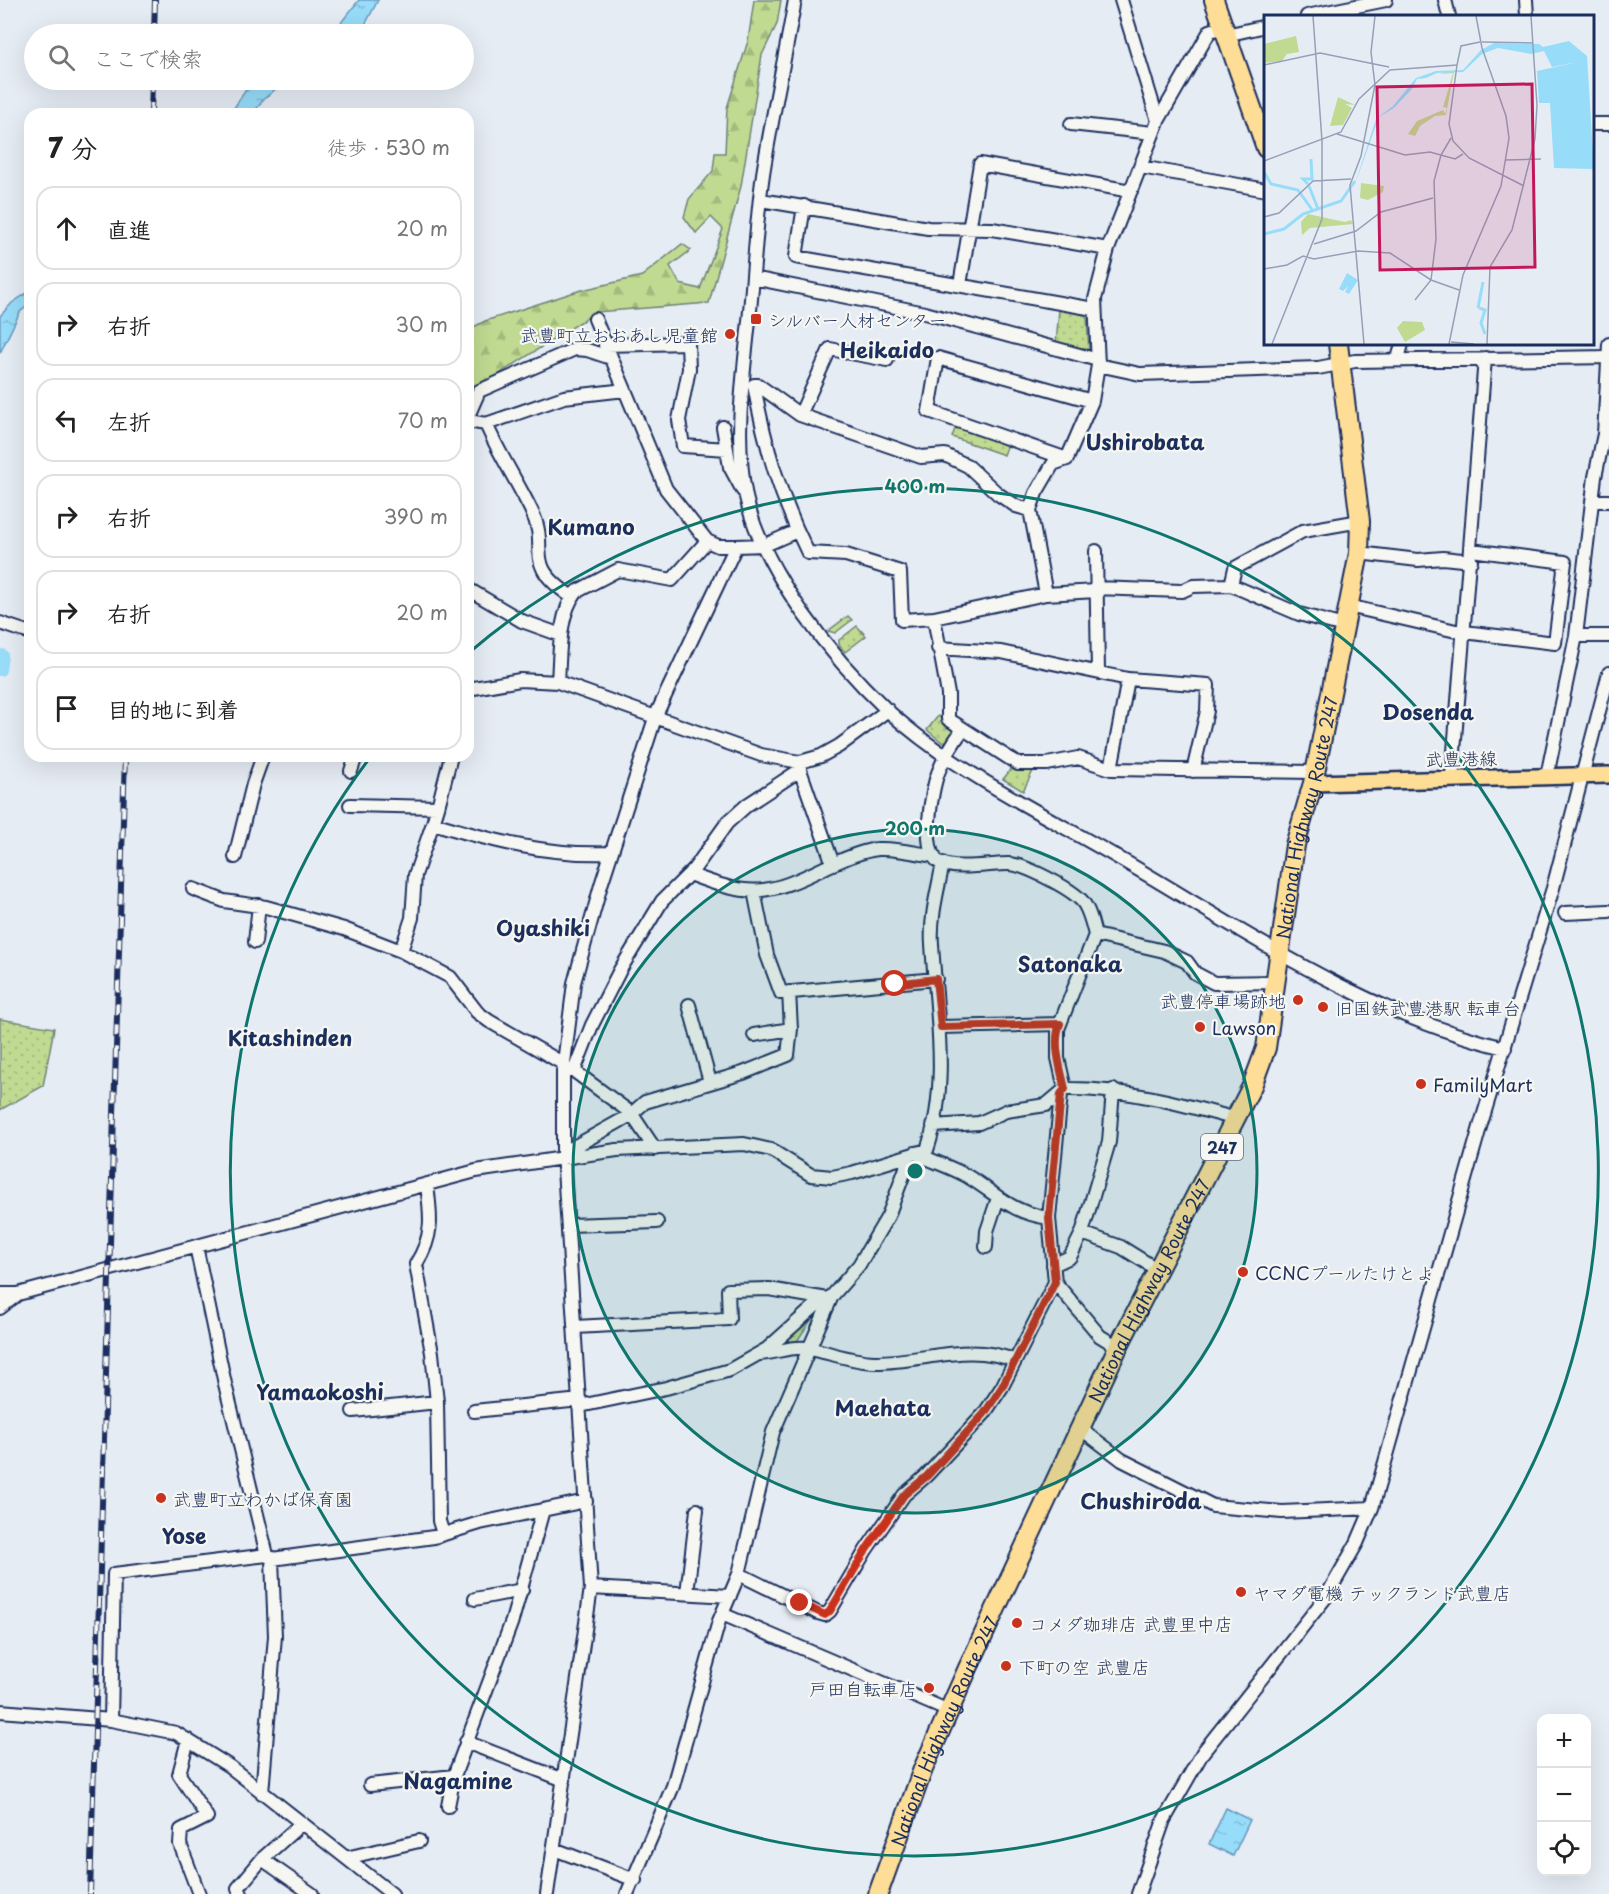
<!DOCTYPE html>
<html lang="ja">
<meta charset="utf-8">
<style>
body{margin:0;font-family:"Playpen Sans","Klee One",sans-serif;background:#f6f6f6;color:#222}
.controls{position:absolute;right:18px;bottom:18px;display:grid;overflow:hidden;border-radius:12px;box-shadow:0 6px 24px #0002}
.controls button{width:54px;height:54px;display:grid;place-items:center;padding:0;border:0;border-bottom:2px solid #e0e0e0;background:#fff;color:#222;font:30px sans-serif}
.stop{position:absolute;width:18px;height:18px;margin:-14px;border:4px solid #c8321e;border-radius:50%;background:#fff}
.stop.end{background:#c8321e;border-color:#fff;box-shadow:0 2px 6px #0008}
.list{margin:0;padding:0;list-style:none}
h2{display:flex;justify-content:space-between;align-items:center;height:78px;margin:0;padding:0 24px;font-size:26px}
h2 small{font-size:20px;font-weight:400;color:#767676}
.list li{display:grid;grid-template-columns:39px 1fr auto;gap:18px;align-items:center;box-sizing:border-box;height:84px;margin:0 12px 12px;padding:0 12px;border:2px solid #e0e0e0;border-radius:18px}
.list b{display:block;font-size:22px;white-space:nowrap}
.list em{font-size:20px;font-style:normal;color:#767676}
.icon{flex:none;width:33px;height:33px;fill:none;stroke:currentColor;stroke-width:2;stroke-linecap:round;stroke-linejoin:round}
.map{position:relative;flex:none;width:1609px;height:1894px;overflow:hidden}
.search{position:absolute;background:#fff;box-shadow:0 6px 24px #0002;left:24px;top:24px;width:450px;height:66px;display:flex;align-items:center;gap:15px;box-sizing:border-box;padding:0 21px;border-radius:33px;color:#767676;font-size:22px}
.panel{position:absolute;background:#fff;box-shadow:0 6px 24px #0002;left:24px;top:108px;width:450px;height:654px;border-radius:18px}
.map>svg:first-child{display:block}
.grass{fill:url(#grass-dots);stroke:#6e8478;stroke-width:1.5}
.forest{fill:url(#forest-firs);stroke:#6e8478;stroke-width:1.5}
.water{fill:url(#water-ripples);stroke:#6597bb;stroke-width:1.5}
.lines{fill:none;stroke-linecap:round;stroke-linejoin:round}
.stream{stroke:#6597bb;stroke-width:4}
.canal{stroke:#97dcf9;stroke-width:12}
.minor-casing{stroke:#1b2f5e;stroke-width:16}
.major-casing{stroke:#1b2f5e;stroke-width:20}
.highway-casing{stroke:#1b2f5e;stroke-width:22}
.minor{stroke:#f6f6f2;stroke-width:12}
.major{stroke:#fedd96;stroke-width:15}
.highway{stroke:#fedd96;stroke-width:18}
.rail-casing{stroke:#1b2f5e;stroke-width:6}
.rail{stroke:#f6f6f2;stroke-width:4;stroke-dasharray:11;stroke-linecap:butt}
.route{stroke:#c8321e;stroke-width:8}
.ring{fill:none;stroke:#0f766e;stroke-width:3}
.poi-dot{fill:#c8321e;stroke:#f6f6f2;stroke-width:2}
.labels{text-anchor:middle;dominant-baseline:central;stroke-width:4.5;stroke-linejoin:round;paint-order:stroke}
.shield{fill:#f6f6f2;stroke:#5d6b8a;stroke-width:1.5}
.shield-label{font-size:16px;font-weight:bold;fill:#1b2f5e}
.poi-label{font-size:18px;fill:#1b2f5e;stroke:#f6f6f2;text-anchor:start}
.street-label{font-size:18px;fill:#1b2f5e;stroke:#f6f6f2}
.quarter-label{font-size:21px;font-weight:bold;fill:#1b2f5e;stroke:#f6f6f2}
.inset-river{fill:none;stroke:#97dcf9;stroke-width:3}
.inset-road{fill:none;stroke:#95a0b8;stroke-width:1.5}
.view{fill:#c2185b;fill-opacity:0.15;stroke:#c2185b;stroke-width:3}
.inset-edge{fill:none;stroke:#1b2f5e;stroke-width:3}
.centre{fill:#0f766e;stroke:#f6f6f2;stroke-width:3}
.ring-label{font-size:18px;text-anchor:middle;font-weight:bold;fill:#0f766e;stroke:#f6f6f2;stroke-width:4.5;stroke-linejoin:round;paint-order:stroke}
</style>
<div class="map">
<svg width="1609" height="1894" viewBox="0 0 1609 1894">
<defs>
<pattern id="grass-dots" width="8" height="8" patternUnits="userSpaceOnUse" patternTransform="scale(1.5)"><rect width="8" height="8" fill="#c0da91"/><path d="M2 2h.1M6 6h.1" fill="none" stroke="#a4bb7f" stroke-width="1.8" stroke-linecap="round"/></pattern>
<pattern id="forest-firs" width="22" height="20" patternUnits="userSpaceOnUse" patternTransform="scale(1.5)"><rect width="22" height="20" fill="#c0da91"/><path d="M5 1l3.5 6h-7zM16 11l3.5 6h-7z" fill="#a4bb7f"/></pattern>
<pattern id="water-ripples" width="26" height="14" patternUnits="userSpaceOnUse" patternTransform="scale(1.5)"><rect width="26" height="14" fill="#97dcf9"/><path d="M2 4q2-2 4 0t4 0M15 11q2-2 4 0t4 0" fill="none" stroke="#82bdd8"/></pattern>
</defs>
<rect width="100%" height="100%" fill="#e6ecf4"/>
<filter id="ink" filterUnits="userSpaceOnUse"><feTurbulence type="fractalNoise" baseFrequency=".0167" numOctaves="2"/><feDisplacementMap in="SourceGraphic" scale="12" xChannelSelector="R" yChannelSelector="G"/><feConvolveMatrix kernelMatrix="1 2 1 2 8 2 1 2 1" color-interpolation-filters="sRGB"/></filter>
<g filter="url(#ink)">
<path class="grass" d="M1059 309 1084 313 1087 318 1089 353 1056 344Z
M956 426 1008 444 1004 455 952 437Z
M848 616 852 620 835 633 828 631Z
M857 626 866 636 845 652 839 645V640Z
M938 716 951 726 953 733 947 743 942 742 927 730Z
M1014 766 1034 769 1023 791 1003 779Z
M0 1019 54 1028 43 1086 0 1110Z
M817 1311 795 1344H775Z"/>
<path class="forest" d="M754 0H781L777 24 762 55 741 186 709 303 596 312 468 394V330L485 321 578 291 642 276 682 244 691 250 670 266 680 284 700 289 723 229 711 217 696 233 684 217 689 199 713 171 715 153H725L727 108 748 41Z"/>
<path class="water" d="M359 0H378L366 23 355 34H324L340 24Z
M260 80H286L263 100 253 114H230L245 91Z
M30 291V304L20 312 0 353V316L12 303Z
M1226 1808 1250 1820 1233 1856 1209 1844Z"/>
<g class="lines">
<path class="stream" d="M31 39 34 43"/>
<path class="canal" d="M0 670 2 655"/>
<defs>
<path id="minor" d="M795 0C785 58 772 116 763 174 756 222 754 272 749 321 743 379 734 439 746 497 763 572 832 658 887 710 957 774 1048 816 1129 864 1250 935 1367 1015 1505 1048
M1121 0 1158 121
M1445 0 1449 16
M1526 0 1527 16
M1307 16 1386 0
M1226 35 1266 26
M1071 124 1153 133
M1592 124H1609
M1141 167 1266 190
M761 200 928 228 992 229 1108 249
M804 206 796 257 1094 309
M753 278 925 313 1098 360
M960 285 980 164 1131 191
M595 319 625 390
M605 345 688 343 689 369 679 420 683 446 727 449
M1398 359 1402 344
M1098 365 1140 374 1318 368 1355 361 1609 357
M800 415 830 349 887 360
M468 416 479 391 575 349 587 350 611 358
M468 421 486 424C499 454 517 481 531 510 552 551 519 561 572 597
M486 424 564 397 625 390 666 489 707 541 718 546H736
M723 427 730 467 743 491
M1067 459 929 411 938 358 1092 401
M1593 501H1609
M1030 510 1016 506 998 494 968 466 945 455 921 457 800 415 758 385H754C765 446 780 497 808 553L846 555 900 572 902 620 934 618 1046 594 1096 591
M1096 551 1098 671
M1359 553 1418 560 1443 558 1471 561
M1231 585 1235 568 1303 531 1360 521
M1095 588 1182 591 1193 586 1231 585 1299 614 1344 626
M468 589 522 621 561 635
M1046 594 1030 510 1036 493 1053 464 1067 459 1092 401 1098 365 1095 299 1108 249 1158 121 1210 31 1223 27
M1348 606 1456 631 1555 643 1565 562 1471 550
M934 618 948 694V719L1018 764H1047L1078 758 1111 769 1314 772
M0 623 30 633
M1576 636H1609
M938 648 1001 652 1128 679 1208 685 1207 711 1193 771
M558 682C560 654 558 615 576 592L618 570 672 580 707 541
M468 689 520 680 558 682 761 755 800 762 821 756 839 746 888 710
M1111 769 1128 679
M800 770 833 864
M351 771 356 756
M1547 776 1576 636 1595 477 1604 434 1609 344
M1452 777 1485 358
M350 805 438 807 433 823C492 841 549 856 611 853
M438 807 451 756
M235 857 253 784 263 756
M689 874C751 898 767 896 826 867 842 860 860 851 878 849 896 848 916 853 934 856
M193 889 224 901 266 907 344 929 401 951 450 977 477 1012 489 1021 564 1064
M754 891 767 955 781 993 936 979
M1565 913 1609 911
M1095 935 1164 951 1187 962 1195 973 1214 983 1277 982
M255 942 259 905
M401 951 412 918 415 875 433 823
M689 1005 710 1082
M941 1027 1060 1024
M754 1035 791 1029
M567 1071H574L631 1113 655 1149
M574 1071 592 1025 620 970 662 901 694 869 727 823 747 805 800 770V762
M1065 1089C1124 1088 1179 1103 1236 1119
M933 1126 979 1123 1006 1111 1046 1105 1065 1089 1058 1058V1029L1095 935C1092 923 1089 909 1082 901 1070 888 1024 864 1008 864 990 864 955 871 939 862 920 851 932 789 938 773 944 757 953 743 963 729
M563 1153 629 1116 645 1102 743 1073 788 1055 791 1029 789 992
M915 1153C932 1161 951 1167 967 1176 999 1195 1009 1212 1049 1218
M427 1185C431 1216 434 1236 416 1264L432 1353 437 1402 439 1521 443 1534
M569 1225 657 1222
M1082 1233 1121 1247 1158 1270
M196 1246 225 1384 267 1555 272 1559 275 1636 262 1793
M986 1247 987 1231 998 1198
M1053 1265 1070 1257 1082 1233 1109 1142 1113 1090
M1055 1282 1100 1336 1118 1347
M0 1294H18L476 1171 617 1150 744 1144 771 1150 811 1175 832 1177 852 1173 927 1150C950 1084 936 1011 932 944 930 917 938 889 943 863
M0 1308 18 1294
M575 1327 729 1319 728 1290 769 1289 827 1299
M760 1354C774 1353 792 1346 806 1348 829 1352 850 1361 874 1362 921 1363 969 1341 1015 1361
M580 1406 666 1388 730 1370 767 1349 814 1307 832 1296 859 1265 888 1216 906 1168 907 1156
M353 1411 437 1402
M474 1411 580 1400
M1080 1428 1122 1460 1213 1506 1282 1512 1372 1508
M272 1559 434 1537 480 1523 586 1501
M739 1574 818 1613 825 1615 830 1611 866 1550 904 1495 926 1476 984 1414 1002 1387 1055 1282 1049 1218 1061 1094
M591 1588 730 1596
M687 1593 697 1510
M475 1599 522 1590
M722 1614 949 1711
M0 1711 111 1720 176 1733 229 1766 392 1894
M111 1720 114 1574 267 1555
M188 1740 179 1774 207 1817 181 1830 180 1844 199 1894
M466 1742 564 1780
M370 1785 454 1776
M448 1806 454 1776 512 1621 543 1510
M554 1849 635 1880
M346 1858 419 1841
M262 1859 312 1894
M241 1894 238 1888 262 1859 302 1823
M547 1894 591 1588 563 1153V1071L574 983 601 885 656 715 736 546 765 545 797 531
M627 1894 673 1786 719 1621 739 1574 773 1432 832 1296
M1138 1894 1164 1820 1203 1752 1326 1597 1357 1543 1372 1508 1480 1127 1553 888 1609 673"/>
<path id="major" d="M1313 783 1609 775"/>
<g id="highway">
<path d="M1214 0 1266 148"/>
<path id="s1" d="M878 1894 923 1769 968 1668 1118 1347 1252 1086 1266 1048 1295 845 1313 783 1359 553 1360 521 1338 344"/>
</g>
</defs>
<use href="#minor" class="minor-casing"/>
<use href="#major" class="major-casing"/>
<use href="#highway" class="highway-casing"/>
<use href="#minor" class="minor"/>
<use href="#major" class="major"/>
<use href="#highway" class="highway"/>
<defs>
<path id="rail" d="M154 34 155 0
M151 114 152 80
M90 1894 125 756"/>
</defs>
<use href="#rail" class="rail-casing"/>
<use href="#rail" class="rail"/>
</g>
</g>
<g class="lines" filter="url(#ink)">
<path class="route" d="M800 1603 825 1615 830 1611 866 1550 904 1495 927 1476 984 1414 1002 1387 1055 1282 1049 1218 1061 1094 1065 1089C1061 1070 1052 1043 1060 1024L941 1027 936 979 895 984"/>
</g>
<circle cx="915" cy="1171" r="342" fill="#0f766e" fill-opacity=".12"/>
<g class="ring">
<circle cx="915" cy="1171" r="342"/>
<path d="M471 651A684 684 0 1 1 369 759"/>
</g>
<g class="poi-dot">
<rect x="750" y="313" width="12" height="12" rx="3"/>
<circle cx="730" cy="334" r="6"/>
<circle cx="1298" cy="1000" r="6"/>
<circle cx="1323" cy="1007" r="6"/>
<circle cx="1200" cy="1027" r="6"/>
<circle cx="1421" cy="1084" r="6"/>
<circle cx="1243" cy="1272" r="6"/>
<circle cx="161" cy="1498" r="6"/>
<circle cx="1241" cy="1592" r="6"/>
<circle cx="1017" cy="1623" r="6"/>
<circle cx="1006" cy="1666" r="6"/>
<circle cx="929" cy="1688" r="6"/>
</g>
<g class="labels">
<rect class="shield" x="1201" y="1134" width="42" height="26" rx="4.5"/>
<g class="shield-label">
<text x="1222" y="1147">247</text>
</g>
<g class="poi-label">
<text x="768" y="319">シルバー人材センター</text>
<text x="718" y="334" text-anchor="end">武豊町立おおあし児童館</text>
<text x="1286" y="1000" text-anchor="end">武豊停車場跡地</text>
<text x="1335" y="1007">旧国鉄武豊港駅 転車台</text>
<text x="1212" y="1027">Lawson</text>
<text x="1433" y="1084">FamilyMart</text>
<text x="1255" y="1272">CCNCプールたけとよ</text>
<text x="173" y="1498">武豊町立わかば保育園</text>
<text x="1253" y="1592">ヤマダ電機 テックランド武豊店</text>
<text x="1029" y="1623">コメダ珈琲店 武豊里中店</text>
<text x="1018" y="1666">下町の空 武豊店</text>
<text x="917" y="1688" text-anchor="end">戸田自転車店</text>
</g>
<g class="street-label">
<text transform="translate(1461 758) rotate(-1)">武豊港線</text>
<text stroke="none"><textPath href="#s1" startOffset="1166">National Highway Route 247</textPath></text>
<text stroke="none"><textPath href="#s1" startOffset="662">National Highway Route 247</textPath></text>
<text stroke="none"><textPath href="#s1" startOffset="176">National Highway Route 247</textPath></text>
</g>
<g class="quarter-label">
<text x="887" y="349">Heikaido</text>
<text x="1145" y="441">Ushirobata</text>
<text x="591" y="526">Kumano</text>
<text x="1428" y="711">Dosenda</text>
<text x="543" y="927">Oyashiki</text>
<text x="1070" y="963">Satonaka</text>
<text x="290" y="1037">Kitashinden</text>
<text x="320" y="1391">Yamaokoshi</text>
<text x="883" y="1407">Maehata</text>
<text x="1141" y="1500">Chushiroda</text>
<text x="184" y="1535">Yose</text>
<text x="458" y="1780">Nagamine</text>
</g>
</g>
<g transform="translate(1264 15)">
<rect width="330" height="330" fill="#e6ecf4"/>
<path d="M32 21 35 37 23 39 18 46 0 48V29ZM97 168 120 171 119 177 104 185 96 183Z" fill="#c0da91"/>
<path d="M184 56 190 57 182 100 171 101 156 111 151 121 144 119 153 106 179 95 181 99 183 93 179 92 189 58 176 59ZM74 82 91 90 81 89 88 93 79 110 66 111ZM44 199 81 207 87 205 89 209 46 213 38 220 37 207ZM139 306 158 307 161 315 141 327 133 313Z" fill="#c0da91"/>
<path d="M305 26 323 41 330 154 290 153 286 88H275L273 56 314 47 288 52 280 36 267 39 234 33 218 39 199 57 173 58 162 63 153 64 148 74 130 93 115 102 90 172 112 104 129 91 152 63 172 56 199 55 217 35 230 28 275 29 279 32ZM83 258 94 265 85 279 81 277 84 271 79 276 75 274Z" fill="#97dcf9"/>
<path class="inset-river" d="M0 157 7 169 34 175 49 196M44 169 39 164H48L47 144M45 171 54 194M0 219 20 214 39 199 77 186 91 166M214 293 219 267M215 293 221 295 217 308 221 319"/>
<path class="inset-road" d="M218 27 269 28M0 50 56 38 125 52M193 50 185 109 189 126 205 143 260 171M73 119 141 140 166 137 191 144 199 139M241 145 277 144M0 146 77 117 95 84 126 55 193 50 197 31 216 27M0 202 15 198 49 166 87 164M50 229 92 216 117 197 169 183M0 254 23 250 39 241 50 244 94 236 126 238 167 265 195 275M151 285 167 265 172 224 170 166 177 140 187 123M187 327 210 329M8 329 58 204V126L49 1M100 329 86 170 97 141 111 70 107 37 111 1M185 329 199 260 237 171 245 123 242 101 218 33 212 1M223 329 226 252 248 215 271 124 273 90 267 1"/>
<path class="view" d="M268 69 271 252 116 255 113 72Z"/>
<rect width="330" height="330" class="inset-edge"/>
</g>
<circle cx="915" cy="1171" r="9" class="centre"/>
<g class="ring-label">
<text x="915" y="493">400 m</text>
<text x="915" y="835">200 m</text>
</g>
</svg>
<div class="controls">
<button>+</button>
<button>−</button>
<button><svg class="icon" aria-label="locate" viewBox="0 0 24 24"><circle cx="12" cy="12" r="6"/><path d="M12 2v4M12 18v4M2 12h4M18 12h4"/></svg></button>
</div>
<div class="stop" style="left:895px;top:984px"></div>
<div class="stop end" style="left:800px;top:1603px"></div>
<div class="search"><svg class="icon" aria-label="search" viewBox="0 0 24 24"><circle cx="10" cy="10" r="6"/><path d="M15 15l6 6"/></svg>ここで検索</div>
<section class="panel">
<h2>7 分<small>徒歩 · 530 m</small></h2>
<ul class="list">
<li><svg class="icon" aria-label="ahead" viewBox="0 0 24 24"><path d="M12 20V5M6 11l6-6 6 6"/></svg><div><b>直進</b></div><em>20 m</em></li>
<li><svg class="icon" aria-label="right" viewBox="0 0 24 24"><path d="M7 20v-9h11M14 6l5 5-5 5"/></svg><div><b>右折</b></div><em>30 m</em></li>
<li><svg class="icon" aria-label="left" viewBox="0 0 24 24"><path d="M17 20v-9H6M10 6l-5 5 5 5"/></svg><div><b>左折</b></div><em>70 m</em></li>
<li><svg class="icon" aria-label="right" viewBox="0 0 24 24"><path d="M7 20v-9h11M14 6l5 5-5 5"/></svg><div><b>右折</b></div><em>390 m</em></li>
<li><svg class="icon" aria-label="right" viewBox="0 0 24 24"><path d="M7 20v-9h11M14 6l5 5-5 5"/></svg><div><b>右折</b></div><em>20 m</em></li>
<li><svg class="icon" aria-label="arrive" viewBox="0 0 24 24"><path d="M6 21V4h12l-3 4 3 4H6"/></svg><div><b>目的地に到着</b></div></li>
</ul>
</section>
</div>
